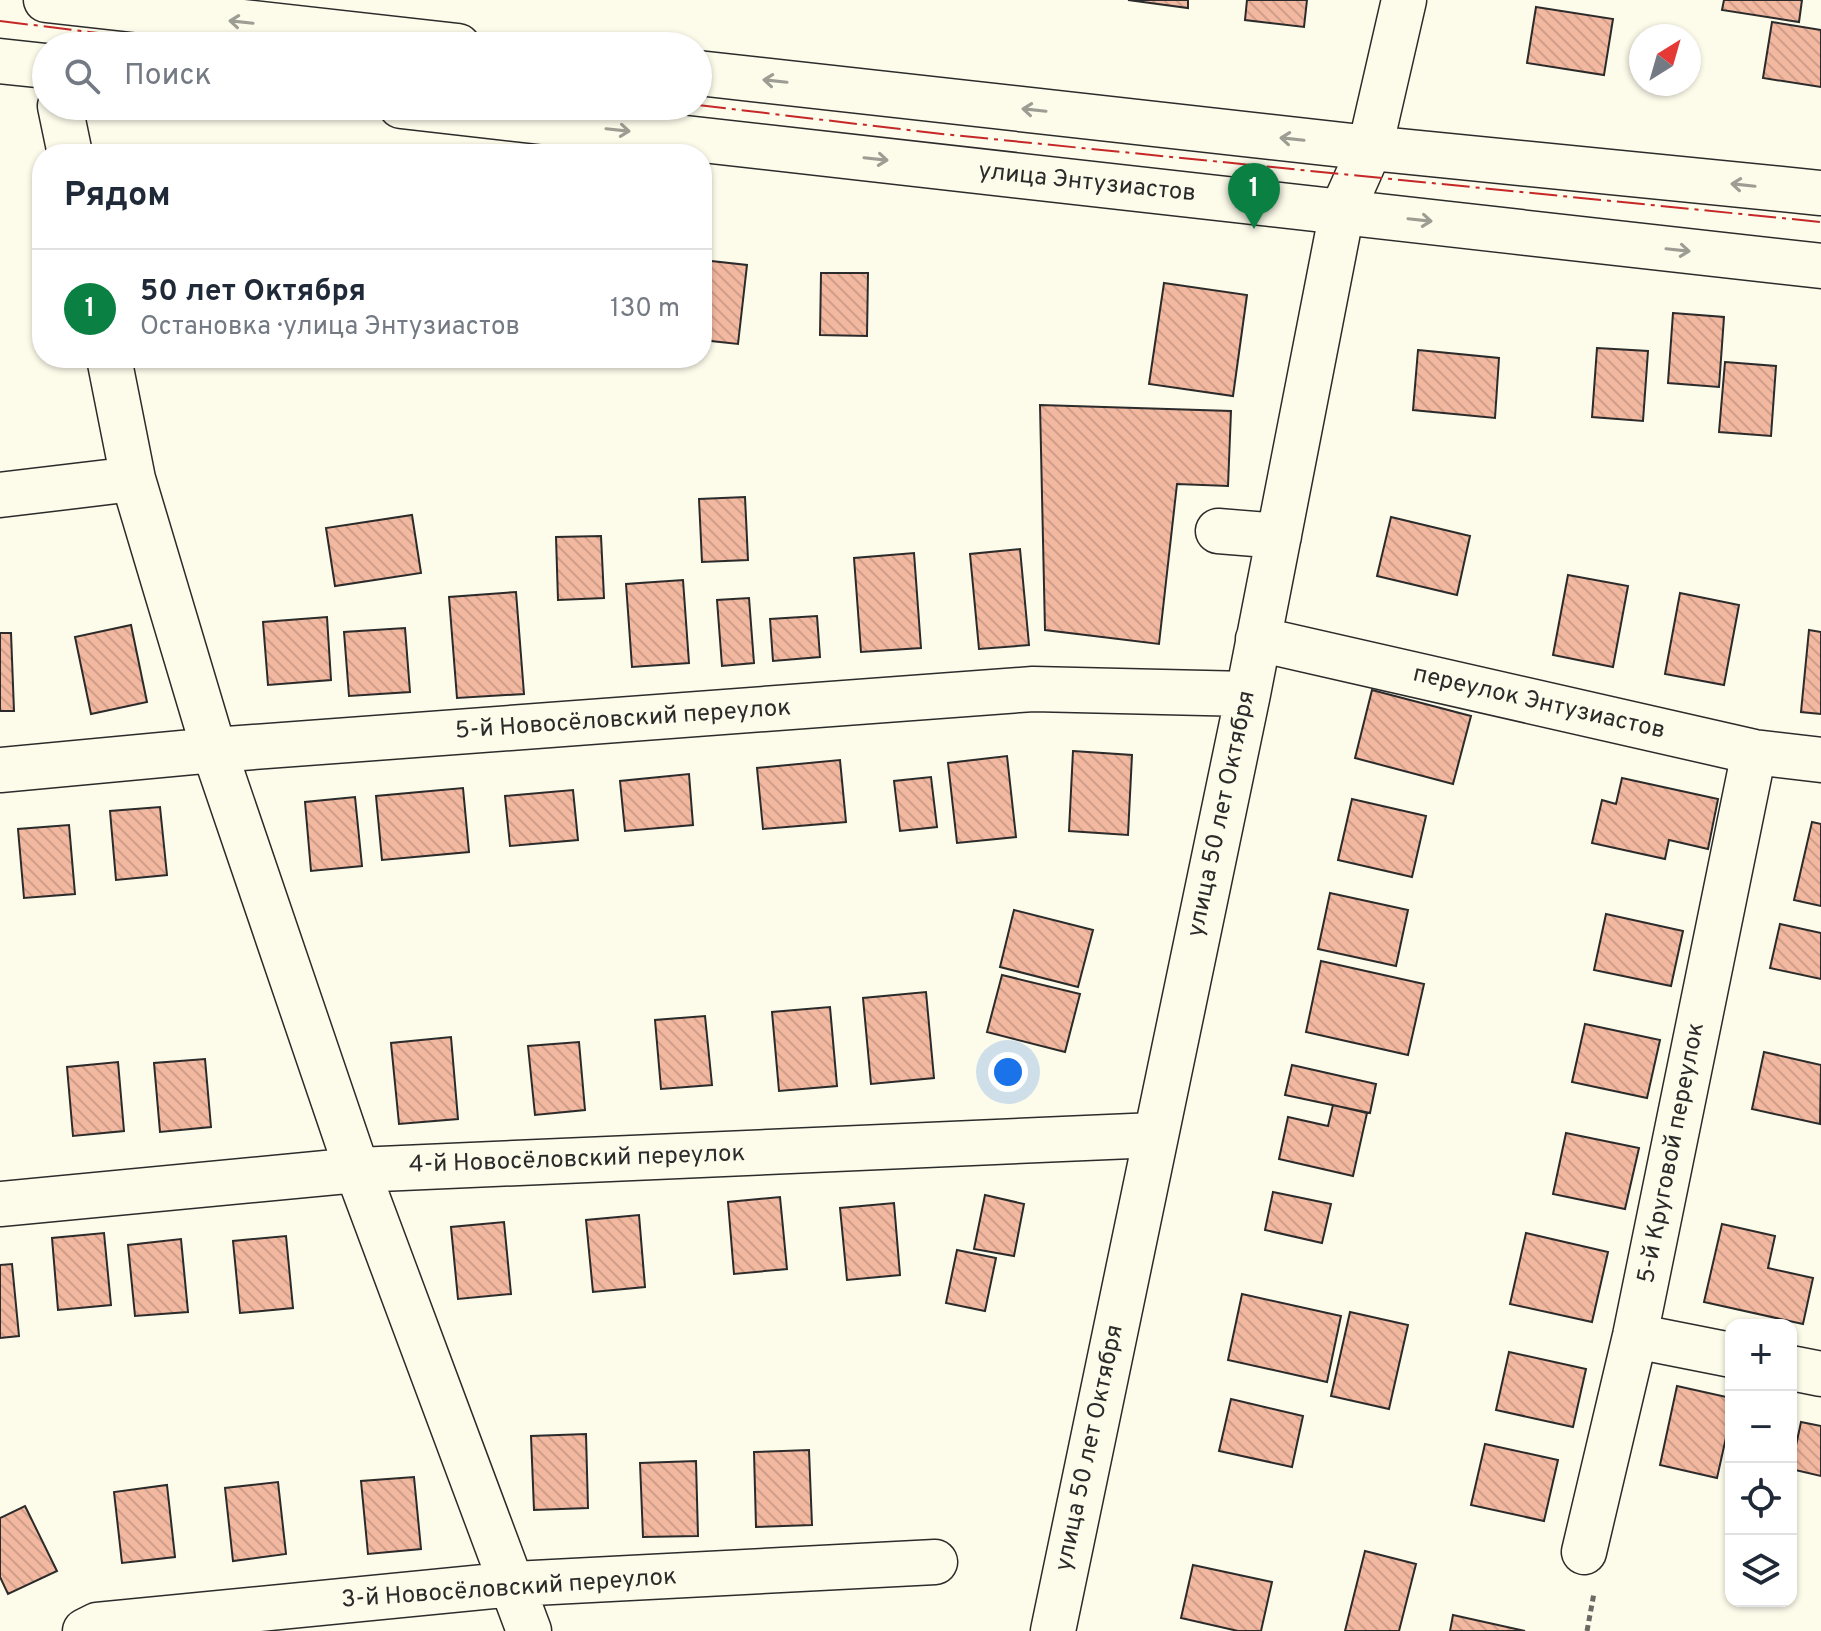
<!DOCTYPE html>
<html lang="ru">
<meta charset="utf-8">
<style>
body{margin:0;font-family:Overpass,sans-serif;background:#f2f2f3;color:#1f2937}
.controls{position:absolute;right:24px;bottom:24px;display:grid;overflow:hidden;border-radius:16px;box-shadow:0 2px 6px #0004}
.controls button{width:72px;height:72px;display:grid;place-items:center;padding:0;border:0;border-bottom:2px solid #e0e1e3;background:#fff;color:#1f2937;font:40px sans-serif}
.compass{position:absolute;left:1629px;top:24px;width:72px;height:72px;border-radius:50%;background:#fff;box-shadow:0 2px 6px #0004;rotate:37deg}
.you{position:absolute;left:1008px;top:1072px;width:28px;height:28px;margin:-20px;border:6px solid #fff;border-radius:50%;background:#1a73e8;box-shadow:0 0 0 12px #1a73e833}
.badge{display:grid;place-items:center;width:52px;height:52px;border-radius:50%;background:#0b8043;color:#fff;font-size:26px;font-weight:700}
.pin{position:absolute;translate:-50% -66px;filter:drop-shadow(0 2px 4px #0008)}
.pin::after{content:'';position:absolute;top:42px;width:28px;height:24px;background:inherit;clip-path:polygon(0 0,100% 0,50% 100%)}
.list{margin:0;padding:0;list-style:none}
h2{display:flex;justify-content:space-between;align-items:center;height:104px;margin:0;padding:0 32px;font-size:34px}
h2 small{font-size:26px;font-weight:400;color:#747a83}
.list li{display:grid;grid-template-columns:52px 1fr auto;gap:24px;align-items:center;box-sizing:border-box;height:120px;padding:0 32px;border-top:2px solid #e0e1e3}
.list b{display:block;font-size:30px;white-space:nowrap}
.list p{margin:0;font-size:26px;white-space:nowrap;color:#747a83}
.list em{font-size:26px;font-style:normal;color:#747a83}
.icon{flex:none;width:44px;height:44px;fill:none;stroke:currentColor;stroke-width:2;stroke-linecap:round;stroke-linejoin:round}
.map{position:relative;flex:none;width:1821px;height:1631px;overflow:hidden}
.search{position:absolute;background:#fff;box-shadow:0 2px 6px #0004;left:32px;top:32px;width:680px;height:88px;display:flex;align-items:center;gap:20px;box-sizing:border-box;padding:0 28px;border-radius:44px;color:#747a83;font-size:30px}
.panel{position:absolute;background:#fff;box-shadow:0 2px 6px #0004;left:32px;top:144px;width:680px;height:224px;border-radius:32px}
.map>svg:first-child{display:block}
.building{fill:url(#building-back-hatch);stroke:#2b2b2b;stroke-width:2}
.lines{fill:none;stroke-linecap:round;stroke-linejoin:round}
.minor-casing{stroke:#2b2b2b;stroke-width:47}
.major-casing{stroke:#2b2b2b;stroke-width:47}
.path{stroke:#6a6964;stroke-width:5;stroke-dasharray:6 4;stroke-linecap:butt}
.minor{stroke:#fdfbea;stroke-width:44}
.major{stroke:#fdfbea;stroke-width:44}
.power{stroke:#c62828;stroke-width:2;stroke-dasharray:28 6 4 6;stroke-linecap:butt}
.oneway{stroke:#9e9d94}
.labels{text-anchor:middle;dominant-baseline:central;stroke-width:6;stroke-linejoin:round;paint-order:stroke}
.street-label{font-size:24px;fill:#2b2b2b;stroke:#fdfbea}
</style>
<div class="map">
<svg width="1821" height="1631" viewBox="0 0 1821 1631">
<defs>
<pattern id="building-back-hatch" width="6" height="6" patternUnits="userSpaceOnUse" patternTransform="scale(2)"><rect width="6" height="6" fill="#f2b8a0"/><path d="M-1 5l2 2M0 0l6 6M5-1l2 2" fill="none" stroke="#d09e8a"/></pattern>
</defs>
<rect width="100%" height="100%" fill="#fdfbea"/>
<path class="building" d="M1128 0H1188V8Z
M1247 0H1307L1304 27 1245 20Z
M1724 0H1802L1799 22 1722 10Z
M1536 7 1613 19 1604 75 1527 63Z
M1772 22 1821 30V87L1763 78Z
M702 260 747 265 738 344 702 340Z
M821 273H868L867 336 820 335Z
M1164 283 1247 295 1233 396 1149 384Z
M1673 313 1724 317 1719 387 1668 383Z
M1597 348 1648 351 1643 421 1592 417Z
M1418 350 1499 358 1495 418 1413 410Z
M1725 362 1776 366 1771 436 1719 432Z
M1040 405 1231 411 1228 486 1177 484 1159 644 1045 630Z
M745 497 748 560 702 562 699 499Z
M412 515 421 573 335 586 326 528Z
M1391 517 1470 536 1457 595 1377 576Z
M601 536 604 598 558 600 556 537Z
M1020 549 1029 645 979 649 970 554Z
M914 553 921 648 861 652 854 558Z
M1568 575 1628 586 1613 667 1553 655Z
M683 580 689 663 632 667 626 584Z
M516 592 524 694 457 698 449 597Z
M1680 593 1739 605 1724 685 1665 674Z
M749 598 754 663 722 666 717 600Z
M817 616 820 657 773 661 770 619Z
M327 617 331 680 268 685 263 622Z
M131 625 147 702 91 714 75 637Z
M405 628 410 692 349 696 344 632Z
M1809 630 1821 632V714L1801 712Z
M0 633H11L14 711H0Z
M1372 690 1471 716 1453 784 1355 758Z
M1073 751 1132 755 1128 835 1069 831Z
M1007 756 1016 837 957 843 948 763Z
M840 760 846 822 763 829 757 768Z
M689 774 693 825 625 831 620 781Z
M931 777 937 827 900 831 894 781Z
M1622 778 1718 799 1708 849 1669 840 1665 859 1592 843 1602 800 1616 804Z
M463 788 469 852 382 860 376 796Z
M573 790 578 840 510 846 505 796Z
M355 797 362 866 311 871 305 802Z
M1352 799 1426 816 1412 877 1338 860Z
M160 807 167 875 116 880 110 811Z
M1812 822 1821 824V906L1794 900Z
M69 825 75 894 24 898 18 829Z
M1330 893 1408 910 1396 966 1318 949Z
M1014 910 1093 930 1078 987 1000 967Z
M1606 914 1683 931 1671 986 1594 970Z
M1780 924 1821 933V979L1770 968Z
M1321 961 1424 984 1408 1055 1306 1032Z
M1002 975 1080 994 1065 1052 987 1032Z
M926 992 934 1078 871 1084 863 998Z
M830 1007 837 1086 779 1091 772 1012Z
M705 1016 712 1085 661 1089 655 1020Z
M1585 1024 1660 1040 1647 1098 1572 1082Z
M451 1037 458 1119 399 1124 391 1043Z
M579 1042 585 1110 535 1115 528 1046Z
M1764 1052 1821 1065 1820 1124 1752 1109Z
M205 1059 211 1127 160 1132 154 1063Z
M118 1062 124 1131 73 1136 67 1067Z
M1292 1065 1376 1084 1370 1113 1285 1095Z
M1333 1105 1367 1113 1353 1176 1279 1159 1288 1117 1328 1126Z
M1566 1133 1639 1148 1625 1209 1553 1194Z
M1273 1192 1331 1204 1322 1243 1265 1230Z
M985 1195 1024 1204 1014 1256 974 1249Z
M780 1197 787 1269 734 1274 728 1202Z
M894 1203 900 1275 847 1280 840 1208Z
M639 1215 645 1287 593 1292 586 1220Z
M504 1222 511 1294 458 1299 451 1227Z
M1722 1224 1775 1236 1768 1268 1813 1278 1803 1324 1704 1302Z
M104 1233 111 1305 58 1310 52 1238Z
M1526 1233 1608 1252 1592 1322 1510 1304Z
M286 1236 293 1308 240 1313 233 1241Z
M181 1239 188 1312 135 1316 128 1245Z
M957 1250 996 1258 985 1311 946 1303Z
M12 1264 19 1336 0 1338V1265Z
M1242 1294 1341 1316 1327 1382 1228 1360Z
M1350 1312 1408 1325 1389 1409 1331 1396Z
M1509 1352 1586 1369 1573 1427 1496 1410Z
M1677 1386 1731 1398V1415L1717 1478 1660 1465Z
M1231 1399 1303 1416 1292 1467 1219 1451Z
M1801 1422 1821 1426V1476L1791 1469Z
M586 1434 588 1508 534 1510 531 1436Z
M1485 1444 1558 1460 1544 1521 1471 1505Z
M809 1450 812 1525 756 1527 754 1452Z
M696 1461 698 1536 643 1537 640 1463Z
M414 1477 421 1549 368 1554 361 1481Z
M278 1482 286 1554 233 1561 225 1488Z
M167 1485 175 1557 122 1563 114 1492Z
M25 1506 57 1571 8 1594 0 1577V1518Z
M1365 1551 1416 1564 1399 1631H1345Z
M1193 1565 1272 1582 1261 1631H1238L1181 1618Z
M1453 1615 1525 1631H1450Z"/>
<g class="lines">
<defs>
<path id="minor" d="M60 106 70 154
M109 358 133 479 214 750 357 1170 529 1631
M0 495 133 479
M1218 531 1279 536
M1258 639 1754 752 1821 760
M0 770 214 750 1033 689 1248 694
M0 1204 357 1170 1155 1135
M1635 1336 1731 1355
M1791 1368 1821 1374
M1584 1552 1635 1336 1754 752
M85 1631 97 1625 514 1584 935 1562
M1053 1631 1248 694 1342 211 1370 148 1404 0"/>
<path id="major" d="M46 0 458 46
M0 61 46 66
M698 73 1370 148 1821 193
M401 106 1821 266"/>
</defs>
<use href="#minor" class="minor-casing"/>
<use href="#major" class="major-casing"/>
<path class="path" d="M1587 1631 1594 1593"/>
<use href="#minor" class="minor"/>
<use href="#major" class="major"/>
<path class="power" d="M0 21 205 46
M698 105 942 134 1821 222"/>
</g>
<defs><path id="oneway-shaft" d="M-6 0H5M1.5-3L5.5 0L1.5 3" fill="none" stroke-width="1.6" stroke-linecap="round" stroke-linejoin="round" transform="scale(2)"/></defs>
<g class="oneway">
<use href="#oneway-shaft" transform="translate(241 22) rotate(-174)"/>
<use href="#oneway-shaft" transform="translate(775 81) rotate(-174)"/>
<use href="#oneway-shaft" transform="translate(1034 110) rotate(-174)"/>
<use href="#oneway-shaft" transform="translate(618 130) rotate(6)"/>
<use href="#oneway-shaft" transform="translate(1292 139) rotate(-174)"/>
<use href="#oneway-shaft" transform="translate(876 159) rotate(6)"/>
<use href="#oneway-shaft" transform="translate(1743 185) rotate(-174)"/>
<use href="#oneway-shaft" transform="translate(1420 220) rotate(6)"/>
<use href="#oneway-shaft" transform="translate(1678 250) rotate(6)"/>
</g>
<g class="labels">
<g class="street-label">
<text transform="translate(1087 183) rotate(6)">улица Энтузиастов</text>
<text transform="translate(1539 703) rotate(13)">переулок Энтузиастов</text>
<text transform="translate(623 720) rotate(-4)">5-й Новосёловский переулок</text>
<text transform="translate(1222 814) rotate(-78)">улица 50 лет Октября</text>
<text transform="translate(1672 1153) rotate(-79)">5-й Круговой переулок</text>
<text transform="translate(577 1160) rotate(-2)">4-й Новосёловский переулок</text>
<text transform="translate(1090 1448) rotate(-78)">улица 50 лет Октября</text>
<text transform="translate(509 1589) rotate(-4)">3-й Новосёловский переулок</text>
</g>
</g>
</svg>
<div class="controls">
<button>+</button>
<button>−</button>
<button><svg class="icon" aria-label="locate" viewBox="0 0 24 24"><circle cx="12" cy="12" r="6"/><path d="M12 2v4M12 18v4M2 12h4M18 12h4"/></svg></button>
<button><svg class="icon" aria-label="layers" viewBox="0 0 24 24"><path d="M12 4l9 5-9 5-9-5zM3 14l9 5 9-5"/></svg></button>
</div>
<svg class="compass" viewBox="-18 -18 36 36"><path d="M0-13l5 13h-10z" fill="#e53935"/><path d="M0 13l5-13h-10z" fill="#747a83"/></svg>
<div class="you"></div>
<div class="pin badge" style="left:1254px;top:229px">1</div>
<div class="search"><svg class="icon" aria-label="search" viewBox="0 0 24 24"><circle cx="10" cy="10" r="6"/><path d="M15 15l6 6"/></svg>Поиск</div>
<section class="panel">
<h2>Рядом<small></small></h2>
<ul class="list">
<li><span class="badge">1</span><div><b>50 лет Октября</b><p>Остановка · улица Энтузиастов</p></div><em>130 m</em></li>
</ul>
</section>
</div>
